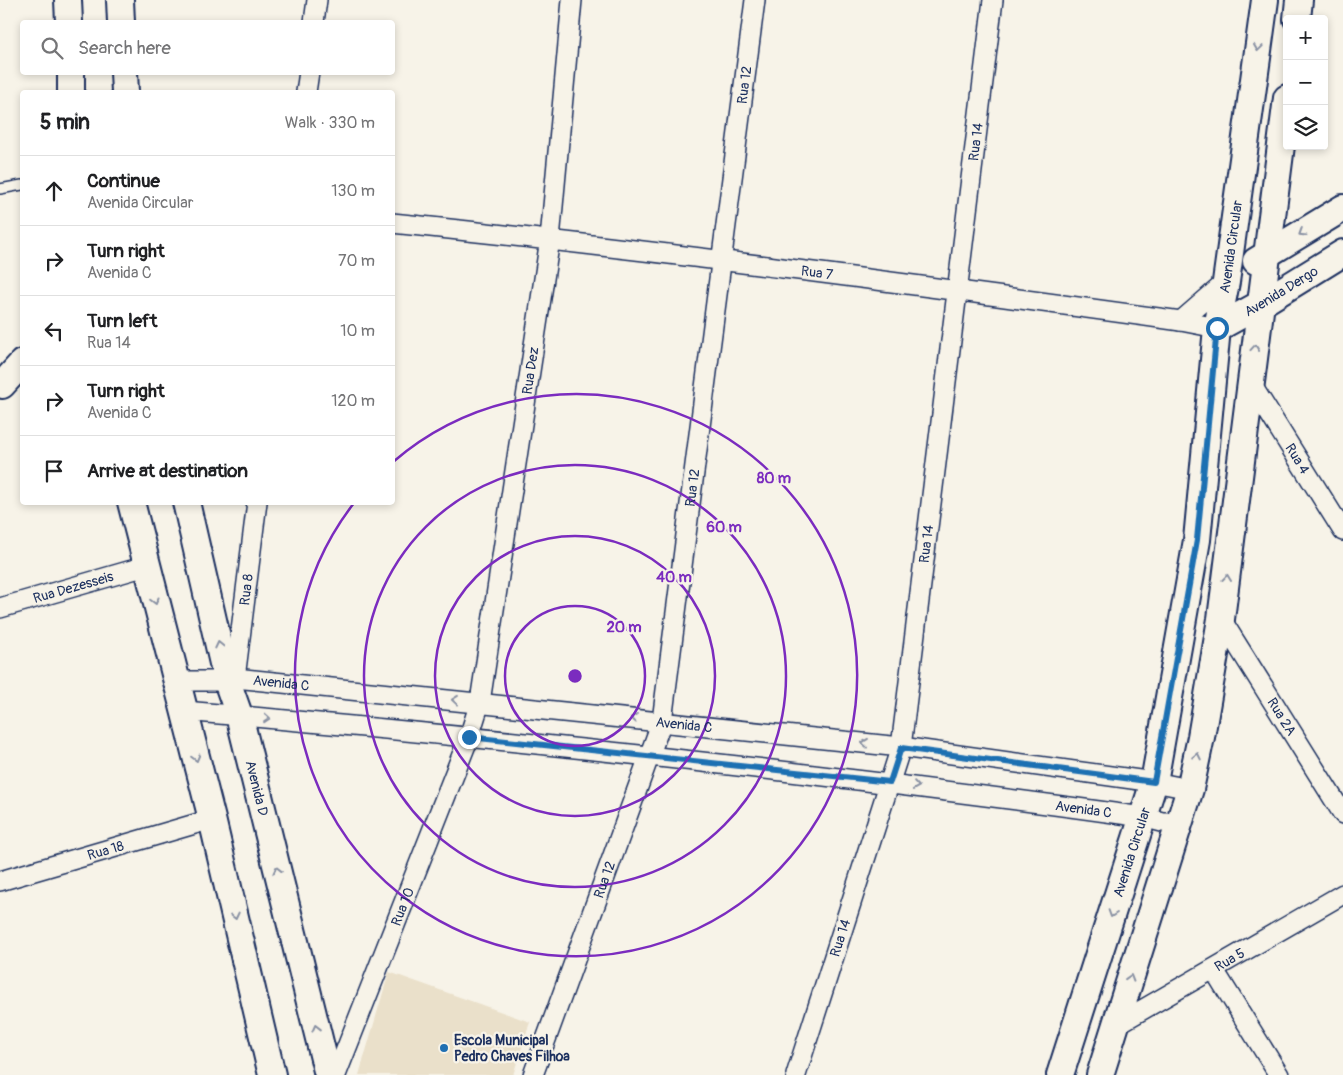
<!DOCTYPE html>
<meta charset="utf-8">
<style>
body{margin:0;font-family:Pangolin,sans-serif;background:#f2f2f2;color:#202124}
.controls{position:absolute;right:15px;top:15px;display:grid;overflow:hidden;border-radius:5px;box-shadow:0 2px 8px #0003}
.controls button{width:45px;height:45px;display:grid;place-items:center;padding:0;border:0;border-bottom:1px solid #e0e0e0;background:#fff;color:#202124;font:25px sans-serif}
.stop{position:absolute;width:15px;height:15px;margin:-11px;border:4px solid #1f6fb2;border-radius:50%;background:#fff}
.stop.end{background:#1f6fb2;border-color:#fff;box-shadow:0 1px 5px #0008}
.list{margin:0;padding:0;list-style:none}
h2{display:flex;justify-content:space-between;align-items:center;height:65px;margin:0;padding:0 20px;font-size:21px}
h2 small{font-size:16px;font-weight:400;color:#757577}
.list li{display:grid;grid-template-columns:32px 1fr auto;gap:15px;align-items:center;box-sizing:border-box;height:70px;padding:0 20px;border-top:1px solid #e0e0e0}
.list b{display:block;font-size:19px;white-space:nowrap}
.list p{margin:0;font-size:16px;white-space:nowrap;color:#757577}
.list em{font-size:16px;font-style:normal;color:#757577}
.icon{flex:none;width:28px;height:28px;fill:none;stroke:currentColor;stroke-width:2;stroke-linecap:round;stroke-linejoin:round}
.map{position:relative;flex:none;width:1343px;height:1075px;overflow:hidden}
.search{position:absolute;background:#fff;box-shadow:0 2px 8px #0003;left:20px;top:20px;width:375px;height:55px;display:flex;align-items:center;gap:12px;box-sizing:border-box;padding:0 18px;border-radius:5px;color:#757577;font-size:19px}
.panel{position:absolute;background:#fff;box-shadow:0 2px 8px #0003;left:20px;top:90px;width:375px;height:415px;border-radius:5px}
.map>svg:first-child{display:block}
.built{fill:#eae0ca}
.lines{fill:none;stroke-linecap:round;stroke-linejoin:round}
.lane-casing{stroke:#1b2f5e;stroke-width:12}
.street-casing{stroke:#1b2f5e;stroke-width:22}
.secondary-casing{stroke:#1b2f5e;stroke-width:30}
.lane{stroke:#f7f3e8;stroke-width:9}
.street{stroke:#f7f3e8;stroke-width:19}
.secondary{stroke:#f7f3e8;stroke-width:26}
.oneway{stroke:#8991a3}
.route{stroke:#1f6fb2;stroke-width:6}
.ring{fill:none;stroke:#7b2cbf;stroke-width:2.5}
.poi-dot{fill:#1f6fb2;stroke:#f7f3e8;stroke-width:2}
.labels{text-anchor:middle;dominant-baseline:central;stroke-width:4.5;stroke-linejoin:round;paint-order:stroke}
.street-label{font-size:14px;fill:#1b2f5e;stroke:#f7f3e8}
.poi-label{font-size:14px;font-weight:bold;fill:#1b2f5e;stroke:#f7f3e8;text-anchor:start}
.centre{fill:#7b2cbf;stroke:#f7f3e8;stroke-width:2.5}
.ring-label{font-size:15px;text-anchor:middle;font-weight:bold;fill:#7b2cbf;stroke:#f7f3e8;stroke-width:4.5;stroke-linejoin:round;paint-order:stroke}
</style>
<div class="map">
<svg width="1343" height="1075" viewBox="0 0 1343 1075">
<rect width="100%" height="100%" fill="#f7f3e8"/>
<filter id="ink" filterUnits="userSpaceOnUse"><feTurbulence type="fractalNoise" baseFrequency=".02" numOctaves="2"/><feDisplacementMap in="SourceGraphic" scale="10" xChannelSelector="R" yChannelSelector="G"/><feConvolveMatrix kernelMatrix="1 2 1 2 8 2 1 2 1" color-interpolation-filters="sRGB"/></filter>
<g filter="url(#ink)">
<path class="built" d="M389 972 530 1022 513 1075H359Z"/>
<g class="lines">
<defs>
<path id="lane" d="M0 189 22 185"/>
<g id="street">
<path d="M314 22 317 0"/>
<path d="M306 92 309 72"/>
<path id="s1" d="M392 223C656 250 919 285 1181 321L1217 328"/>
<path d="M1181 321 1226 282"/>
<path id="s2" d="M1251 384 1343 531"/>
<path id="s3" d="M0 608 146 566"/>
<path id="s4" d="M1221 619 1343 814"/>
<path id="s5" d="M235 678 257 502"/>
<path id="s6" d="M176 681H227L235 678 901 747 1154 782 1190 789"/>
<path id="s7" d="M184 711C504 738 824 773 1143 817L1162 822H1179"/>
<path id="s8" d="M0 881 212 819"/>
<path d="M1214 970 1279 1075"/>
<path id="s9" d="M1116 1025 1343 894"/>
<path id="s10" d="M336 1075 469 737 480 702 550 239 572 0"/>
<path id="s11" d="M533 1075 662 721 755 0"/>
<path id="s12" d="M796 1075 901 747 993 0"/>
</g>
<g id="secondary">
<path d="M68 0 69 22"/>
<path d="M120 0 121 22"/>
<path d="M1297 19 1299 0"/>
<path d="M71 72V92"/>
<path d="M124 72 125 92"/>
<path d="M1256 261 1343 208"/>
<path id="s13" d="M1217 328 1259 305 1343 253"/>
<path d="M2 385 22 363"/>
<path d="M131 502 212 819 272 1075"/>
<path id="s14" d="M186 502 227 681 239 715 328 1075"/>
<path id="s15" d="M1060 1075 1154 782 1197 540 1217 328 1226 282 1265 0"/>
<path d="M1100 1075 1190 789 1201 737 1221 619 1287 98"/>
</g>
</defs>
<use href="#lane" class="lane-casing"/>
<use href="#street" class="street-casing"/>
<use href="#secondary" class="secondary-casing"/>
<use href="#lane" class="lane"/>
<use href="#street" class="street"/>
<use href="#secondary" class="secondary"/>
</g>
<defs><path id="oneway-chevron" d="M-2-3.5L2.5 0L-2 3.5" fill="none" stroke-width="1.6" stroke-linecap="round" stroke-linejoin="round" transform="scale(1.25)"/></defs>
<g class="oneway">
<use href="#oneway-chevron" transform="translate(1258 48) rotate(98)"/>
<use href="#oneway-chevron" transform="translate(1302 233) rotate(148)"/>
<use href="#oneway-chevron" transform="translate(1255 348) rotate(-85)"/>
<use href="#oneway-chevron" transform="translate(1227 578) rotate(-83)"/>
<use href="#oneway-chevron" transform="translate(155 601) rotate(75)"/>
<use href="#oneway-chevron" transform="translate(219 645) rotate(-103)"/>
<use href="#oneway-chevron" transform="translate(455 700) rotate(-174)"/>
<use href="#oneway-chevron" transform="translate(267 718) rotate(5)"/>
<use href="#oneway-chevron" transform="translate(634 718) rotate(-174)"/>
<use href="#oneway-chevron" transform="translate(865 743) rotate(-174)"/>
<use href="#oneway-chevron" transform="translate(1197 756) rotate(-78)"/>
<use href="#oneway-chevron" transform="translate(196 758) rotate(75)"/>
<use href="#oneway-chevron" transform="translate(916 786) rotate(8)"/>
<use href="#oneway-chevron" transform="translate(277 870) rotate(-104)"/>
<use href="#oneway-chevron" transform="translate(1112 914) rotate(108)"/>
<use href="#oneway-chevron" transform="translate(235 916) rotate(77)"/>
<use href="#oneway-chevron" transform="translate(1130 978) rotate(-73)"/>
<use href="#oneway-chevron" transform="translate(316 1028) rotate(-104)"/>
</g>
</g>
<g class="lines" filter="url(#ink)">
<path class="route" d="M469 737 890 782 901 748 1154 782 1197 540 1217 328"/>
</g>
<g class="ring">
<circle cx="575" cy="676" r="70"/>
<circle cx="575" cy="676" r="140"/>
<circle cx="575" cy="676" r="211"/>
<path d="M393 462A281 281 0 1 1 354 503"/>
</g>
<circle class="poi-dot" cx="444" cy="1048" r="5"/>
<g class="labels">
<g class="street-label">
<text stroke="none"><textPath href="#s11" startOffset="1018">Rua 12</textPath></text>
<text stroke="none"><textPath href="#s12" startOffset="954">Rua 14</textPath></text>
<text stroke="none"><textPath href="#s15" startOffset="849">Avenida Circular</textPath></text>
<text stroke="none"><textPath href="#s1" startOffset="428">Rua 7</textPath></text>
<text stroke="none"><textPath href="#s13" startOffset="74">Avenida Dergo</textPath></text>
<text stroke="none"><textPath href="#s10" startOffset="735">Rua Dez</textPath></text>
<text stroke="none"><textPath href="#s2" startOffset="88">Rua 4</textPath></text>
<text stroke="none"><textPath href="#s11" startOffset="612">Rua 12</textPath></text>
<text stroke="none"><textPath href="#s12" startOffset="549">Rua 14</textPath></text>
<text stroke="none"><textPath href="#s3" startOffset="76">Rua Dezesseis</textPath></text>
<text stroke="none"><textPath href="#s5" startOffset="89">Rua 8</textPath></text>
<text stroke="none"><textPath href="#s6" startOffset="106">Avenida C</textPath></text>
<text stroke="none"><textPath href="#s4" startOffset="115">Rua 2A</textPath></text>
<text stroke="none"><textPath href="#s6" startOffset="511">Avenida C</textPath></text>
<text stroke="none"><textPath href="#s14" startOffset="295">Avenida D</textPath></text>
<text stroke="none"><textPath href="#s7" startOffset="905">Avenida C</textPath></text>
<text stroke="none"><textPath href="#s8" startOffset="110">Rua 18</textPath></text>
<text stroke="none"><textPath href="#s15" startOffset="234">Avenida Circular</textPath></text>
<text stroke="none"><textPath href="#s11" startOffset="208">Rua 12</textPath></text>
<text stroke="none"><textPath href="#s10" startOffset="181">Rua 10</textPath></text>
<text stroke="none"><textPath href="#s12" startOffset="144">Rua 14</textPath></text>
<text stroke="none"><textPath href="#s9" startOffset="131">Rua 5</textPath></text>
</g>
<g class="poi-label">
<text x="454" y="1040">Escola Municipal<tspan x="454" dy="16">Pedro Chaves Filhoa</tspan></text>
</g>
</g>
<circle cx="575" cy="676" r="8" class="centre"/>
<g class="ring-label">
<text x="774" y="483">80 m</text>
<text x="724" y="532">60 m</text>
<text x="674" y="582">40 m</text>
<text x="624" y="632">20 m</text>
</g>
</svg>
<div class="controls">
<button>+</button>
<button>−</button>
<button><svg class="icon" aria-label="layers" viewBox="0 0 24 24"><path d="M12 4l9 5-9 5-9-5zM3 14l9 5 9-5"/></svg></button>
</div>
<div class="stop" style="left:1217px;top:328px"></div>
<div class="stop end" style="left:469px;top:737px"></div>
<div class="search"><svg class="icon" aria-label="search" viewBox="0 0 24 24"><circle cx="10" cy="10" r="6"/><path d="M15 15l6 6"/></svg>Search here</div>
<section class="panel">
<h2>5 min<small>Walk · 330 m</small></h2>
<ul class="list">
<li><svg class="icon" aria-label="ahead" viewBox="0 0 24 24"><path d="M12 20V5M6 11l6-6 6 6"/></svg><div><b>Continue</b><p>Avenida Circular</p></div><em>130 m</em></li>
<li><svg class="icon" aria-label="right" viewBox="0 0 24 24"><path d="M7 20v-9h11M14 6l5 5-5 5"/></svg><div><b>Turn right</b><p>Avenida C</p></div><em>70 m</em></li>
<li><svg class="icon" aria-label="left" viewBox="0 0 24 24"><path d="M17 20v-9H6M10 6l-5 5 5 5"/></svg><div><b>Turn left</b><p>Rua 14</p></div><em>10 m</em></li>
<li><svg class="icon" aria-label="right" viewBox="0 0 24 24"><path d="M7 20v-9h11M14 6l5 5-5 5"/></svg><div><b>Turn right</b><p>Avenida C</p></div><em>120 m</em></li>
<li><svg class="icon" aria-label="arrive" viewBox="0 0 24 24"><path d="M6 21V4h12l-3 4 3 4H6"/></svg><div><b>Arrive at destination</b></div></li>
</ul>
</section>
</div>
